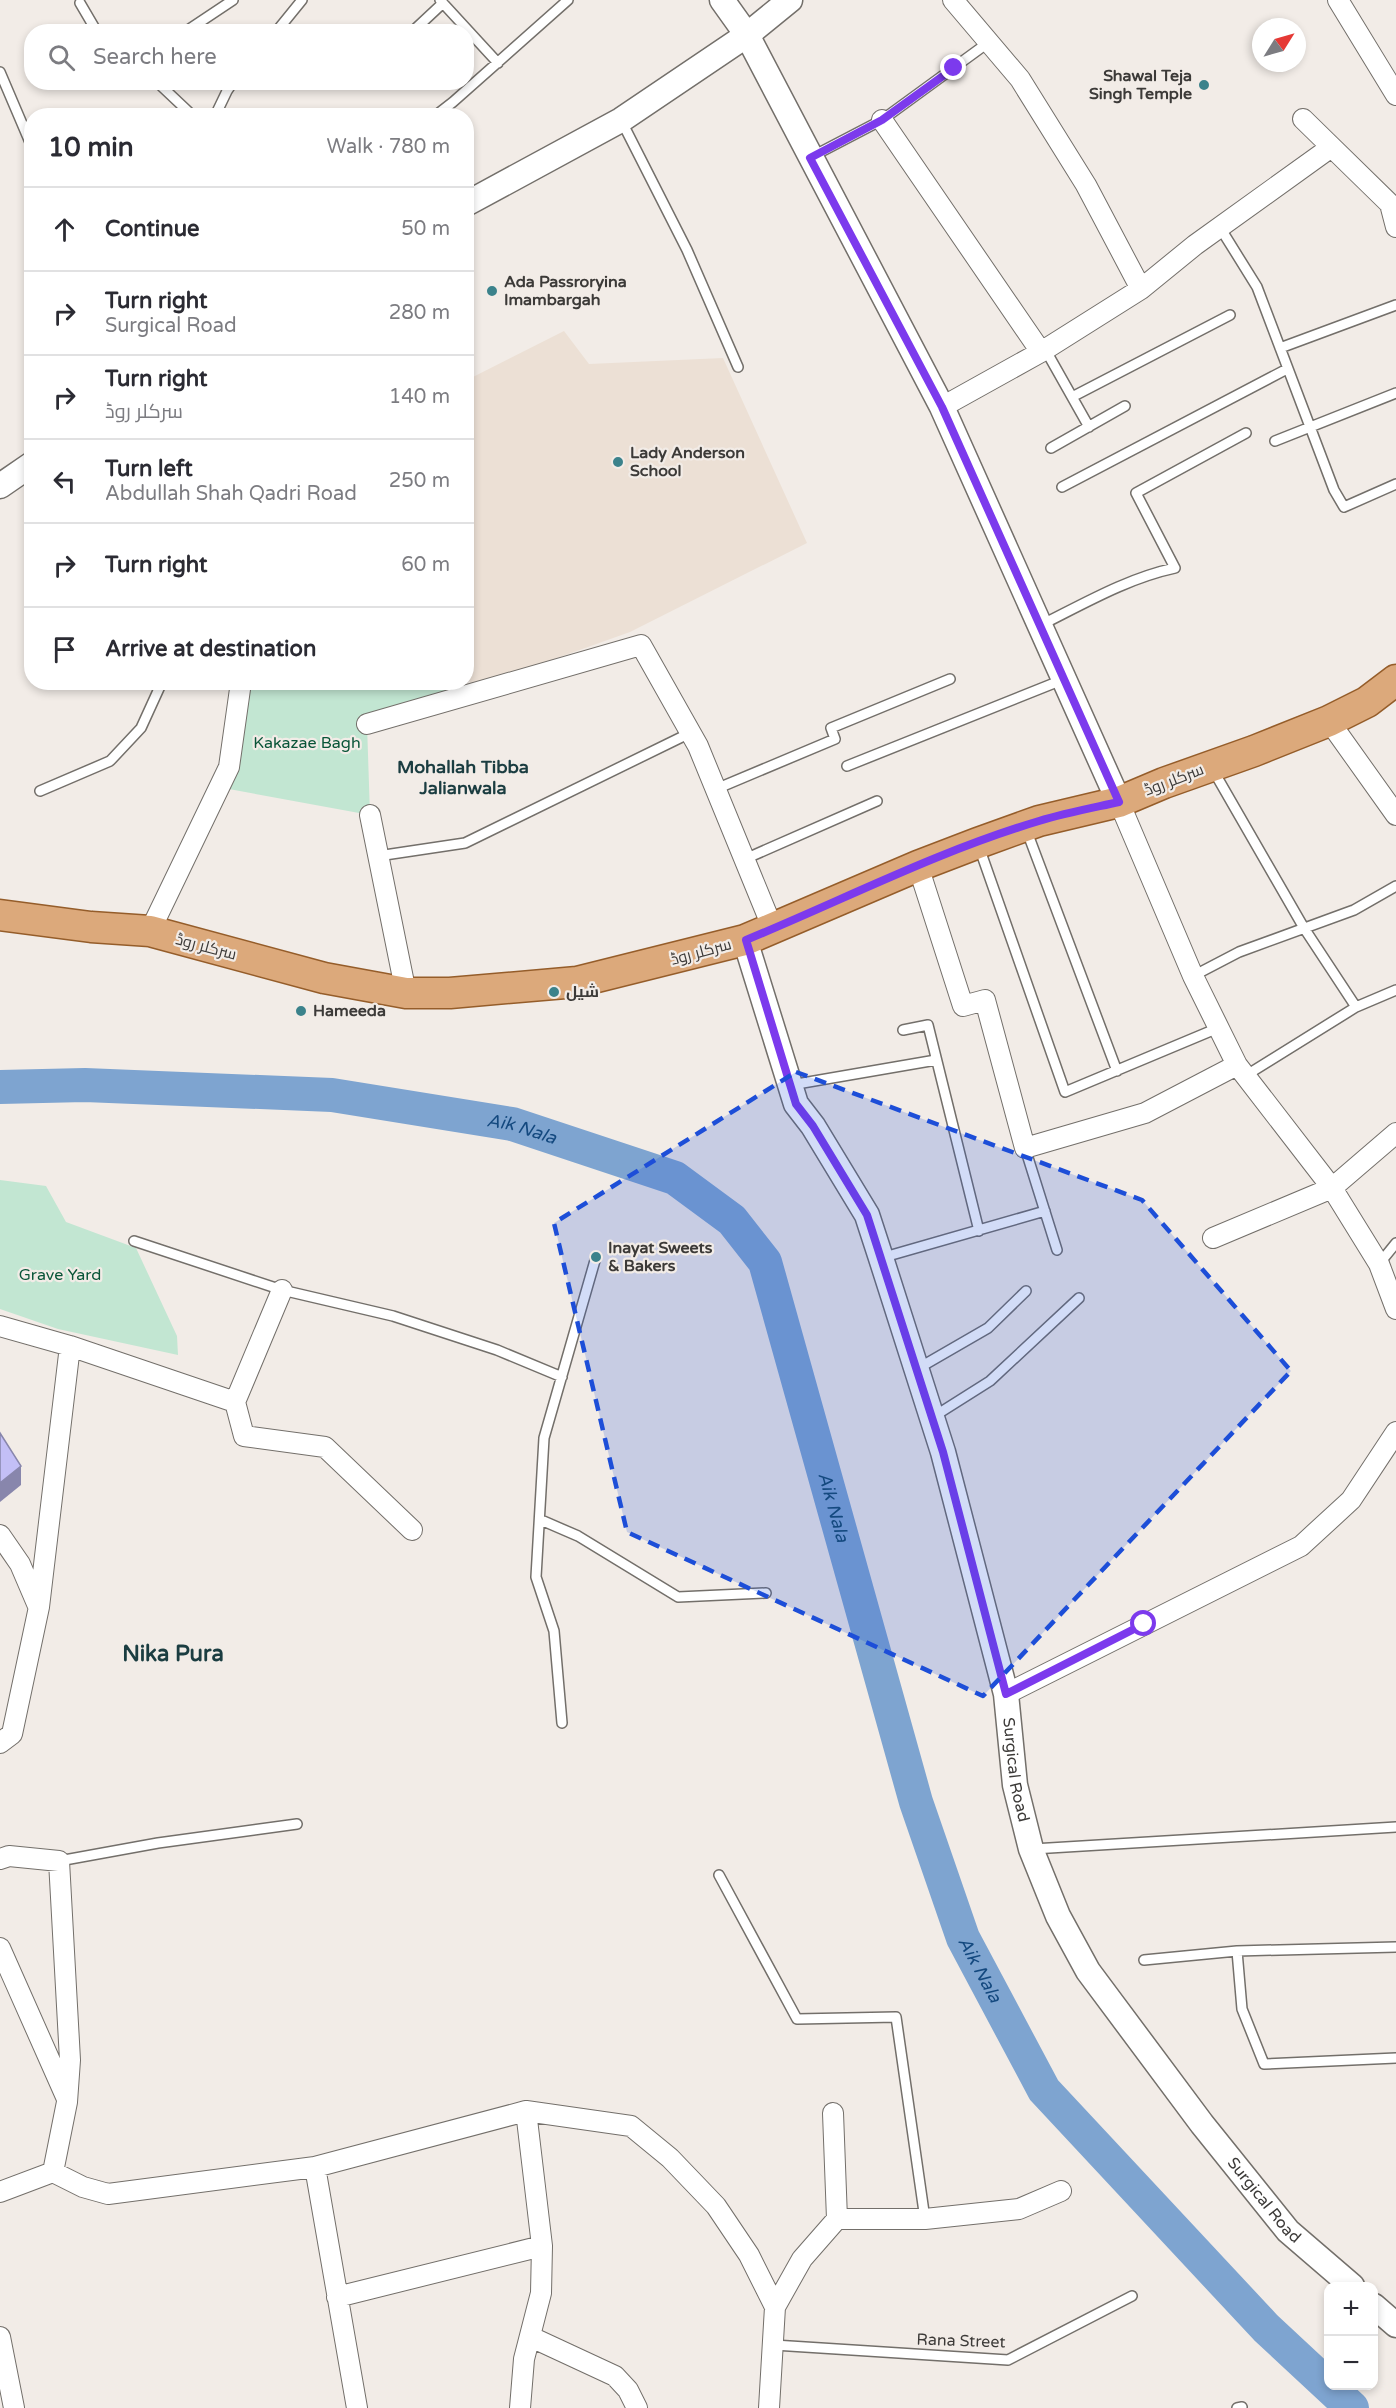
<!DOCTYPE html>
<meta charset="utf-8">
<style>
body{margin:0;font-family:"Varela Round",Cairo,sans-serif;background:#f7f7f7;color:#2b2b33}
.controls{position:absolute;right:18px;bottom:18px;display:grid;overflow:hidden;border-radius:12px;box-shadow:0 3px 9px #0003}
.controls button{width:54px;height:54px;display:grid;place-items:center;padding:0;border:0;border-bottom:2px solid #e1e1e2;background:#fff;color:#2b2b33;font:30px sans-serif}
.compass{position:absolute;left:1252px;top:18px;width:54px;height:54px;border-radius:50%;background:#fff;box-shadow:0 3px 9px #0003;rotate:53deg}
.stop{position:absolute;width:18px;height:18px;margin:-14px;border:4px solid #7c3aed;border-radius:50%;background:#fff}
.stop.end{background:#7c3aed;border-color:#fff;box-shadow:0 2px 6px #0008}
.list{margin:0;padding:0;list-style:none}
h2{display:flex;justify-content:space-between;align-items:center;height:78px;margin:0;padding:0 24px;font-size:26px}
h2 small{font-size:20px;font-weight:400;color:#7c7c81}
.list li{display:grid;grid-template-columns:39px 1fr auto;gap:18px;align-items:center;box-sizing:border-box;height:84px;padding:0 24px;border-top:2px solid #e1e1e2}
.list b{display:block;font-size:22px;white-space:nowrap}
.list p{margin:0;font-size:20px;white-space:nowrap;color:#7c7c81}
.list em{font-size:20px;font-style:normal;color:#7c7c81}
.icon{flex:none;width:33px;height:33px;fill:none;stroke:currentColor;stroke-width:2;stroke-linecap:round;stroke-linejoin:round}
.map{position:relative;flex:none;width:1396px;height:2408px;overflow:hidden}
.search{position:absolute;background:#fff;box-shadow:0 3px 9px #0003;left:24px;top:24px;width:450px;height:66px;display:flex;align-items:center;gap:15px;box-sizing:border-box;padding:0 21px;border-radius:24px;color:#7c7c81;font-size:22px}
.panel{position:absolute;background:#fff;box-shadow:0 3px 9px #0003;left:24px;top:108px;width:450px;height:582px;border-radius:24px}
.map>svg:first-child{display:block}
.built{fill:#ece0d5}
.green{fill:#c2e6d2}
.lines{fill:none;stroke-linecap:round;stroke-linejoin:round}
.river{stroke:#7ea4d0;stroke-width:34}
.service-casing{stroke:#736f6a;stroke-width:12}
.minor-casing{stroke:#736f6a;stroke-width:22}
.tertiary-casing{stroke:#736f6a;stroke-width:27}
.primary-casing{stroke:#955d2a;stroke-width:33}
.service{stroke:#fff;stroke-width:9}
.minor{stroke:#fff;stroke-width:20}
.tertiary{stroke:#fff;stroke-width:24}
.primary{stroke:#dca97b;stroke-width:30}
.shaded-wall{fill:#8886ac}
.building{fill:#c3bff6;stroke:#8886ac;stroke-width:1.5}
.route{stroke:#7c3aed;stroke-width:8}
.marked{fill:#1d4ed8;fill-opacity:0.2;stroke:#1d4ed8;stroke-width:4.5;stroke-dasharray:12 8;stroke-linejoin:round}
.poi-dot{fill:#3b828b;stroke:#f2ece7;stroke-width:2}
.labels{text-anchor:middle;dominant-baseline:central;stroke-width:4.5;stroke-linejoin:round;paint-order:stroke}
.poi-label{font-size:16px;font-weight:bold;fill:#3c3a38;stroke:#f2ece7;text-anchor:start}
.park-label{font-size:16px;fill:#095538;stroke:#f2ece7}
.street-label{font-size:16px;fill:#3c3a38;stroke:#f2ece7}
.neighbourhood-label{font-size:18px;font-weight:bold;fill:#1b3d41;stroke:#f2ece7}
.water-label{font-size:18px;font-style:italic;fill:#14497f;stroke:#f2ece7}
.district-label{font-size:22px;font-weight:bold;fill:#1b3d41;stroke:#f2ece7}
</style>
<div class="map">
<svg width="1396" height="2408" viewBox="0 0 1396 2408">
<rect width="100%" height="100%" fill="#f2ece7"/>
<path class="built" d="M564 331 589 364 723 358 807 543 630 632 473 688 467 676V380Z"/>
<path class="green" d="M457 682 463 692 367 724 370 815 218 787 236 683Z
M0 1180 46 1186 66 1222 136 1248 177 1336 178 1355 58 1329 0 1309Z"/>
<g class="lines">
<path class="river" id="s1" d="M0 1087 85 1085 332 1095 512 1124 675 1178 732 1220 765 1262 916 1802 963 1938 1044 2090 1266 2328 1352 2408"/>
<defs>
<path id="service" d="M440 0 498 63
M80 3 97 32
M185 32 233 0
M276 32 302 0
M412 32 443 3
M0 72 32 147
M157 82 193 116
M215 116 227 91 233 82
M435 116 453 102 568 0
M622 122 687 250 738 367
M813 156 882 120 989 42
M1224 234 1257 287 1334 490 1344 507 1396 484
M1280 348 1396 305
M1045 349 1089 427
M1072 397 1230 315
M1275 441 1396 393
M1051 448 1125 406
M1062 487 1287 369
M1041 625C1085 603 1128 578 1175 568L1136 493 1246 433
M847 766 1062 680
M1213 770 1304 928 1356 1007
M716 789 835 739 831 728 950 679
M40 791 110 761 141 728 162 682
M1026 829 1117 1071
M979 847 1065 1092 1218 1028
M378 856 465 843 690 733
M745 859 877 801
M1193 976 1239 952 1354 910 1396 886
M903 1030 928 1025 979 1231
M1245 1076 1356 1007 1396 990
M791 1085 936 1060
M1025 1148 1057 1250
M134 1241 282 1290 393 1316 497 1350 562 1377
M881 1258 1045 1211
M1379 1264 1396 1243
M917 1369 988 1328 1026 1291
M933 1417 990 1381 1079 1298
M541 1520 578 1536 678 1597 766 1593
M562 1723 554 1631 536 1577 544 1438 596 1257
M1033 1849 1396 1827
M59 1861 158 1843 297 1824
M719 1875 797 2019 896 2017 925 2219
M1237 1951 1242 2009 1264 2064 1396 2058
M1144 1960 1237 1951 1396 1947
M774 2345 1008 2360 1132 2296
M1237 2408 1242 2407"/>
<path id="minor" d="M953 0 1020 79 1086 185 1141 289
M1338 0 1396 95
M1303 119 1390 204 1396 227
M882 120 1041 352
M942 407 1041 352 1141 289 1195 245 1330 148
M1329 721 1396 815
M367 724 641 645 698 746 773 929
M1119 802 1193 976 1237 1065 1332 1188 1379 1264 1396 1309
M370 815 406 993
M918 866 963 1006 985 1000 1025 1148 1145 1113 1237 1065
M150 931 229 767 241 682
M1213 1238 1332 1188 1396 1133
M282 1290 235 1402 244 1436 325 1447 412 1530
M0 1326 70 1346 235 1402
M0 1535 20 1564 38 1606
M1006 1694 1301 1546 1351 1500 1396 1432
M0 1743 12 1734 39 1607 70 1346
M0 1859 9 1856 59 1861 70 2060 67 2102 53 2172 0 2192
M0 1948 67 2099
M833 2113 837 2219
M315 2167 357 2408
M53 2172 83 2187 108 2194 315 2167 526 2111 631 2126 670 2158 716 2206 749 2255 775 2307
M337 2297 542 2246
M0 2337 14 2408
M531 2337 615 2376 628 2390 637 2408
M520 2408 524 2359 541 2293 542 2246 526 2111
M769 2408 775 2307 802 2259 837 2219H925L1019 2209 1061 2191"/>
<g id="tertiary">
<path d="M722 0 747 35 942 407 1119 802"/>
<path d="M466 204 621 120 747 35 790 0"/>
<path d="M0 486 32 464"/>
<path id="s2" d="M745 940 796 1104 813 1126 867 1215 881 1258 943 1452 1006 1694 1015 1785 1031 1849 1058 1916 1088 1971 1202 2124 1288 2231 1352 2286"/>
<path d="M1374 2306 1396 2325"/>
</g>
<path id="primary" d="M0 915 91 927 150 931 324 978 406 993H450L577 982 745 940 918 866 978 843 1039 821 1119 802 1164 783 1254 751 1329 721 1367 702 1396 680"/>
</defs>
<use href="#service" class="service-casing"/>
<use href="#minor" class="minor-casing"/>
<use href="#tertiary" class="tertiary-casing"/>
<use href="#primary" class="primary-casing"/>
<use href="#service" class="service"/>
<use href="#minor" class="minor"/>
<use href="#tertiary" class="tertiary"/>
<use href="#primary" class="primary"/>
</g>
<path class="shaded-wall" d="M21 1466V1485L0 1502V1483Z"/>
<path class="building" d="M0 1433 21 1466 0 1483Z"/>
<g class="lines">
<path class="route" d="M954 68 882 120 810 158 942 407 1119 802C1092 808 1065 813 1039 821 938 851 843 900 746 940L796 1104 813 1126 867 1215 943 1452 1006 1694 1144 1624"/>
</g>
<path class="marked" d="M796 1072 1142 1200 1291 1371 983 1696 627 1532 554 1223Z"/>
<g class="poi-dot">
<circle cx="1204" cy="85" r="6"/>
<circle cx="492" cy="291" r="6"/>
<circle cx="618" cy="462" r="6"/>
<circle cx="554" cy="992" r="6"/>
<circle cx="301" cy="1011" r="6"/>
<circle cx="596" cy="1257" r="6"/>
</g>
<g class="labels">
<g class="poi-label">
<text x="1192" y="76" text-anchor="end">Shawal Teja<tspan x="1192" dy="18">Singh Temple</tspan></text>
<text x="504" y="282">Ada Passroryina<tspan x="504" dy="18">Imambargah</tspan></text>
<text x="630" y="453">Lady Anderson<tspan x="630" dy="18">School</tspan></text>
<text x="566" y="992">شیل</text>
<text x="313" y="1011">Hameeda</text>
<text x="608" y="1248">Inayat Sweets<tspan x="608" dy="18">&amp; Bakers</tspan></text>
</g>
<g class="park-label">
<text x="307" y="743">Kakazae Bagh</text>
<text x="60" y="1275">Grave Yard</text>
</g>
<g class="street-label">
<text transform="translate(1174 780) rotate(-21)">سرکلر روڈ</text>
<text transform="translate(206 947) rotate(15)">سرکلر روڈ</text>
<text transform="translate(701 952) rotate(-15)">سرکلر روڈ</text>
<text stroke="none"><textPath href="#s2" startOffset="879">Surgical Road</textPath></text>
<text stroke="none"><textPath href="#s2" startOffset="1384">Surgical Road</textPath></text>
<text transform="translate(961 2341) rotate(2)">Rana Street</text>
</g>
<g class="neighbourhood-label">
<text x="463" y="767">Mohallah Tibba<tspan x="463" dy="21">Jalianwala</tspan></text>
</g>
<g class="water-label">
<text stroke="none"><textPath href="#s1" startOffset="525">Aik Nala</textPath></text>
<text stroke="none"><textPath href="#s1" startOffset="1065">Aik Nala</textPath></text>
<text stroke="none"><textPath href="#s1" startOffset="1551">Aik Nala</textPath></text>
</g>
<g class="district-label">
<text x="173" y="1654">Nika Pura</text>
</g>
</g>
</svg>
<div class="controls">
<button>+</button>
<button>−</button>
</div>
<svg class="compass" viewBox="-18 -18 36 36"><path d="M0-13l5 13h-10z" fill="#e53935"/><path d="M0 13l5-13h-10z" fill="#7c7c81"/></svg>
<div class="stop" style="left:1144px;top:1624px"></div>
<div class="stop end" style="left:954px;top:68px"></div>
<div class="search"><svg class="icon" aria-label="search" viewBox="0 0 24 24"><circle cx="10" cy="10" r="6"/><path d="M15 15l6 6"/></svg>Search here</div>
<section class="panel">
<h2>10 min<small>Walk · 780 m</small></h2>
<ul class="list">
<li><svg class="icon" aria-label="ahead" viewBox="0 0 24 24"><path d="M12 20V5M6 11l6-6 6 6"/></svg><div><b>Continue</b></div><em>50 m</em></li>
<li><svg class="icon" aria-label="right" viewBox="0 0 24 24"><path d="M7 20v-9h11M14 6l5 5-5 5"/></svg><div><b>Turn right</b><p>Surgical Road</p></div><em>280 m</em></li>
<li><svg class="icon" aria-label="right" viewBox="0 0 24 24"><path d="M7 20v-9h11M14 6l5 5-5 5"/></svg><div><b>Turn right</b><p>سرکلر روڈ</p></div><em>140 m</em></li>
<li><svg class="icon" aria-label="left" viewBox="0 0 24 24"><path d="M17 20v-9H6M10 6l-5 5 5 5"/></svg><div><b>Turn left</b><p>Abdullah Shah Qadri Road</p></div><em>250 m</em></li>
<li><svg class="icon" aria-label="right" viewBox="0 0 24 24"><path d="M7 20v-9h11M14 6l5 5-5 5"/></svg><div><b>Turn right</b></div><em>60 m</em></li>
<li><svg class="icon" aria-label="arrive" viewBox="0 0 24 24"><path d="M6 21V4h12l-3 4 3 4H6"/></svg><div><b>Arrive at destination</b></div></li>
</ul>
</section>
</div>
